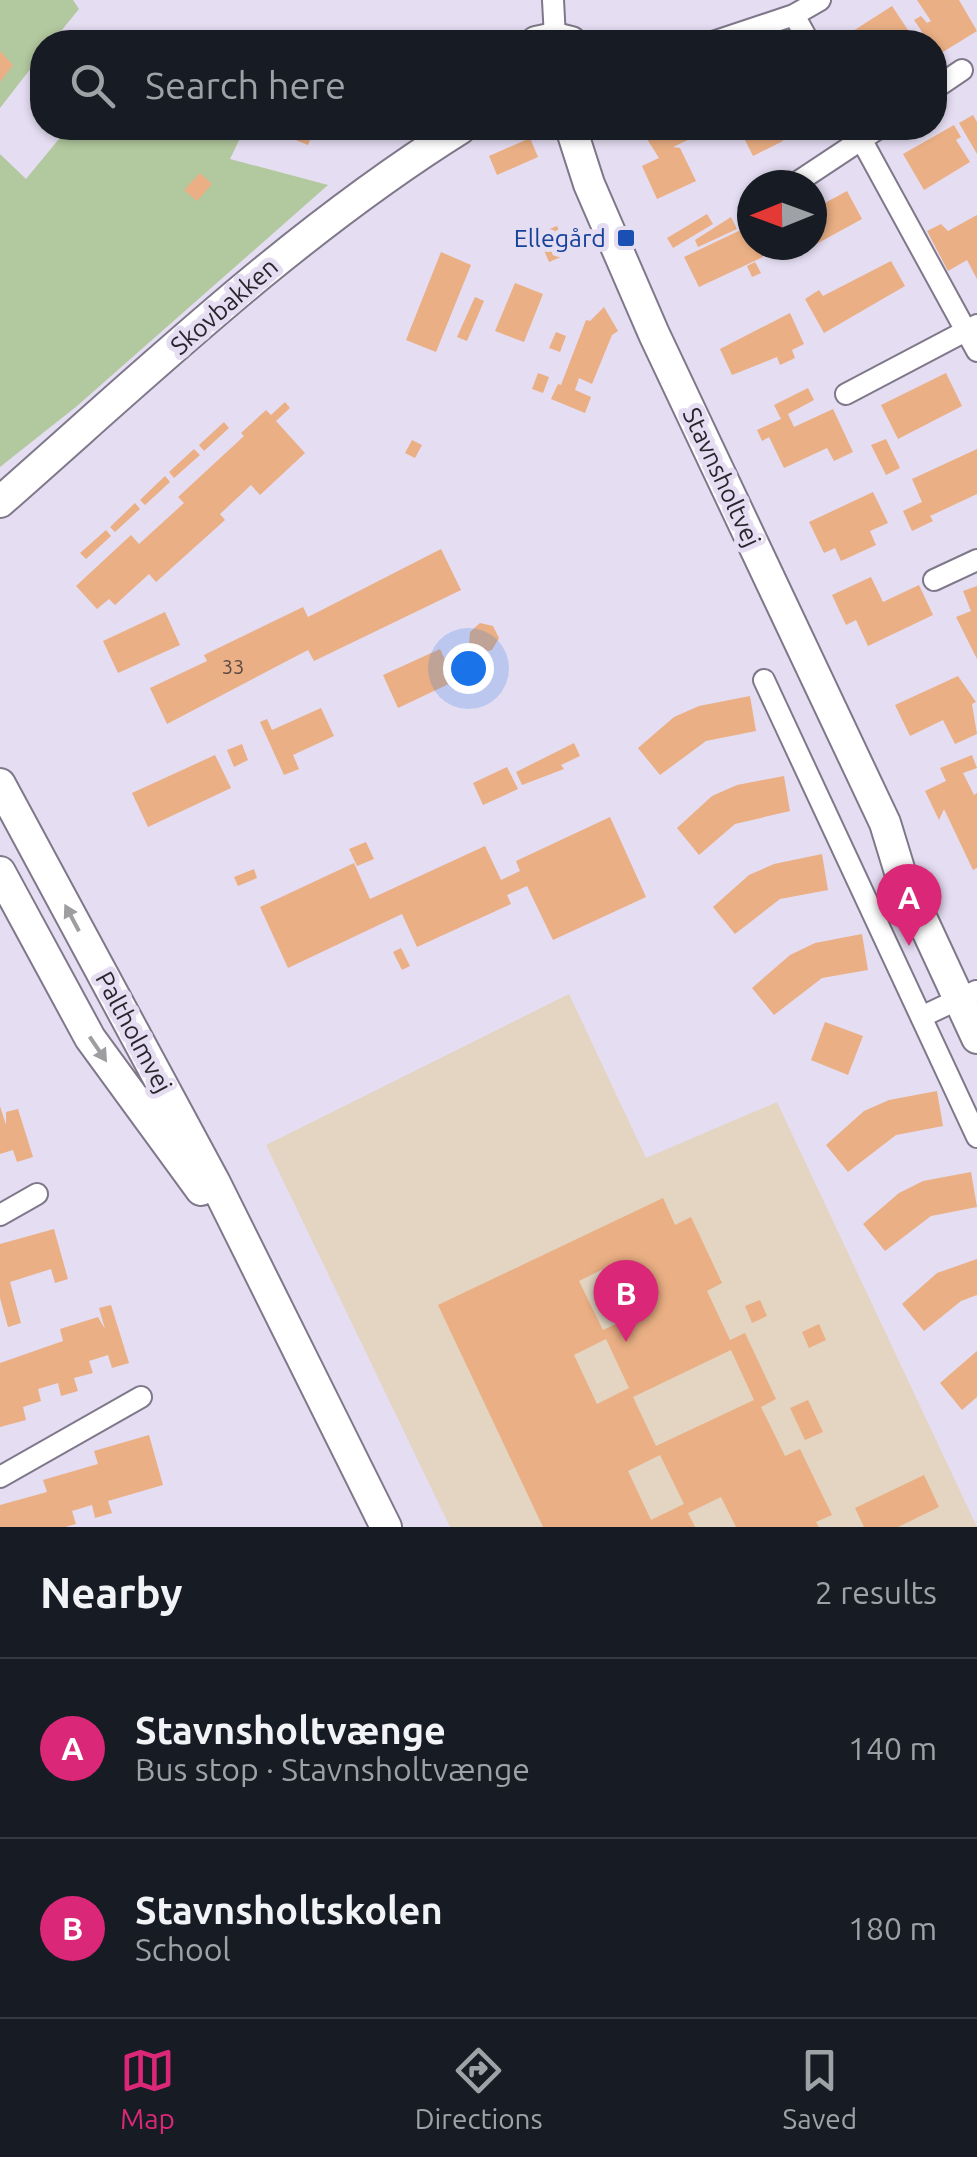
<!DOCTYPE html>
<meta charset="utf-8">
<style>
body{margin:0;font-family:Ubuntu,sans-serif;background:#242831;color:#f1f3f6}
.compass{position:absolute;left:737px;top:170px;width:90px;height:90px;border-radius:50%;background:#171b24;box-shadow:0 2px 8px #0004;rotate:269deg}
.you{position:absolute;left:468px;top:668px;width:35px;height:35px;margin:-25px;border:8px solid #fff;border-radius:50%;background:#1a73e8;box-shadow:0 0 0 15px #1a73e833}
.badge{display:grid;place-items:center;width:65px;height:65px;border-radius:50%;background:#db2777;color:#fff;font-size:32px;font-weight:700}
.pin{position:absolute;translate:-50% -82px;filter:drop-shadow(0 2px 5px #0008)}
.pin::after{content:'';position:absolute;top:52px;width:35px;height:30px;background:inherit;clip-path:polygon(0 0,100% 0,50% 100%)}
.list{margin:0;padding:0;list-style:none}
h2{display:flex;justify-content:space-between;align-items:center;height:130px;margin:0;padding:0 40px;font-size:42px}
h2 small{font-size:32px;font-weight:400;color:#9ea1a6}
.list li{display:grid;grid-template-columns:65px 1fr auto;gap:30px;align-items:center;box-sizing:border-box;height:180px;padding:0 40px;border-top:2px solid #363941}
.list b{display:block;font-size:38px;white-space:nowrap}
.list p{margin:0;font-size:32px;white-space:nowrap;color:#9ea1a6}
.list em{font-size:32px;font-style:normal;color:#9ea1a6}
.icon{flex:none;width:55px;height:55px;fill:none;stroke:currentColor;stroke-width:2;stroke-linecap:round;stroke-linejoin:round}
.map{position:relative;flex:none;width:977px;height:1527px;overflow:hidden}
.search{position:absolute;background:#171b24;box-shadow:0 2px 8px #0004;left:30px;right:30px;top:30px;height:110px;display:flex;align-items:center;gap:25px;box-sizing:border-box;padding:0 35px;border-radius:40px;color:#9ea1a6;font-size:38px}
.sheet{height:490px;background:#171b24}
nav{display:flex;justify-content:space-around;align-items:center;box-sizing:border-box;height:140px;border-top:2px solid #363941;background:#171b24;font-size:28px;color:#9ea1a6}
nav a{display:grid;justify-items:center;gap:5px}
nav .on{color:#db2777}
.map>svg:first-child{display:block}
.education{fill:#e3d5c2}
.green{fill:#b2c89e}
.building{fill:#eaaf84;fill-rule:evenodd}
.lines{fill:none;stroke-linecap:round;stroke-linejoin:round}
.street-casing{stroke:#7f788a;stroke-width:24}
.secondary-casing{stroke:#7f788a;stroke-width:34}
.street{stroke:#fff;stroke-width:20}
.secondary{stroke:#fff;stroke-width:30}
.oneway{fill:#9e9da0}
.transit-dot{fill:#1a4fb4;stroke:#e5ddf2;stroke-width:4}
.labels{text-anchor:middle;dominant-baseline:central;stroke-width:10;stroke-linejoin:round;paint-order:stroke}
.number-label{font-size:20px;fill:#584843}
.transit-label{font-size:25px;fill:#164399;stroke:#e5ddf2;text-anchor:end}
.street-label{font-size:25px;fill:#28252d;stroke:#e5ddf2}
</style>
<div class="map">
<svg width="977" height="1527" viewBox="0 0 977 1527">
<rect width="100%" height="100%" fill="#e5ddf2"/>
<path class="education" d="M569 994 646 1158 777 1102 977 1527H450L266 1145Z"/>
<path class="green" d="M0 0H73L79 9 52 42H42V54L0 108Z
M68 128H245L230 159 328 185 77 406 0 467V154L26 179Z"/>
<path class="building" d="M917 0H959L977 31 938 55 934 42H929L914 20 921 16 927 23 931 21Z
M892 6 910 33 896 42H836Z
M0 51 13 65 0 82Z
M973 115 977 122V154L959 123Z
M954 125 961 137 956 140 970 162 924 190 903 154Z
M245 128H263L254 139 242 133Z
M289 128H315L308 145 286 136Z
M640 128H687L692 138 673 147 680 148 696 181 657 199 642 166 659 158Z
M739 128H776L783 141 753 156Z
M530 138 538 157 497 175 489 156Z
M200 173 212 184 197 201 184 190Z
M847 191 862 219 789 259 781 245H812V210Z
M707 214 713 224 673 248 667 238Z
M977 215V279L967 260 948 271 927 231 941 224 948 231Z
M731 217 737 229 698 247 695 240Z
M557 226 568 254 549 262 537 234Z
M749 226 752 245H758L763 257 699 287 684 257Z
M441 252 471 265 436 352 406 340Z
M891 261 905 286 824 333 805 299 819 290 823 296Z
M755 262 761 273 752 277 747 266Z
M515 283 543 294 524 342 495 331Z
M475 297 484 301 467 341 457 337Z
M604 307 618 331 612 335 592 384 579 378 575 390 591 397 585 413 551 399 558 384 561 385 586 320 590 321Z
M790 313 804 344 792 350 795 358 780 365 777 357 732 375 720 349Z
M556 332 566 336 560 352 549 348Z
M538 373 549 377 543 393 532 389Z
M946 373 962 406 898 439 881 405Z
M808 388 814 400 788 414 794 427 833 409 853 452 834 461 827 448 784 468 769 437 762 441 757 430 781 419 774 405Z
M285 402 290 408 276 421 305 453 260 495 251 485 220 514 225 520 156 582 149 574 115 605 109 599 97 609 76 586 131 535 139 544 184 503 178 497 244 436 241 433 266 410 271 415Z
M224 422 229 428 204 451 199 445Z
M886 439 900 468 886 475 871 445Z
M412 440 422 445 415 458 405 453Z
M194 449 200 455 174 478 169 472Z
M977 449V494L930 516 933 521 912 531 903 511 922 502 912 479Z
M165 476 170 482 145 505 140 500Z
M873 492 888 523 870 531 876 545 841 561 835 548 824 553 809 522Z
M135 503 140 509 115 532 110 527Z
M106 530 111 536 86 559 80 553Z
M441 549 461 590 314 661 308 650 167 724 150 688 207 661 204 655 303 607 308 617Z
M871 577 883 602 919 585 933 615 868 646 856 620 846 625 832 595Z
M977 586V659L956 617 971 611 963 591Z
M165 612 180 645 118 673 103 641Z
M480 623 493 626 499 638 492 650 481 653 469 644 470 632Z
M440 649 455 681 398 708 383 675Z
M958 676 976 702 972 704 977 734 955 744 943 720 910 736 895 705Z
M750 696 756 731 706 741 660 775 638 748 674 717 699 706Z
M321 708 334 736 293 755 299 769 284 775 260 722 267 719 272 730Z
M574 743 580 756 561 765 564 769 522 785 516 772Z
M242 744 248 760 234 767 227 750Z
M215 755 231 788 148 827 132 793Z
M972 755 977 768 963 773 974 795 977 793V868L973 870 944 809 939 820 925 791 946 781 940 768Z
M507 767 518 789 483 805 473 783Z
M784 776 790 811 735 824 699 855 677 828 712 796 737 785Z
M610 817 646 897 553 940 527 886 507 895 511 904 417 947 402 914 288 968 260 907 354 863 370 899 485 846 501 880 520 871 516 861Z
M366 842 374 859 357 866 349 849Z
M822 854 828 890 780 899 735 934 713 907 749 875 774 864Z
M254 869 257 878 238 886 234 877Z
M862 934 868 970 822 978 774 1015 752 988 790 955 815 943Z
M401 948 410 966 402 970 393 952Z
M825 1022 863 1036 848 1075 811 1060Z
M937 1091 943 1126 896 1135 848 1172 826 1145 864 1111 889 1100Z
M0 1106 6 1125V1112L18 1109 33 1157 17 1162 13 1150 0 1154Z
M971 1172 977 1207 931 1216 885 1251 863 1224 899 1193 923 1181Z
M663 1198 675 1225 691 1217 722 1283 707 1291 730 1340 745 1333 776 1399 761 1407 785 1456 800 1449 832 1515 816 1522 819 1527H736L721 1497 688 1513 695 1527H543L438 1305ZM611 1265 635 1315 603 1330 579 1281ZM606 1339 629 1388 597 1404 574 1355ZM731 1350 754 1400 656 1446 633 1397ZM660 1455 684 1504 651 1520 628 1471Z
M54 1229 68 1279 55 1283 51 1269 10 1282 21 1323 8 1327 0 1298V1244Z
M977 1259V1295L961 1301 924 1331 902 1304 937 1273Z
M760 1300 767 1316 752 1323 745 1306Z
M111 1305 129 1363 112 1368 108 1355 89 1361 93 1373 74 1378 78 1391 61 1396 58 1383 38 1389 41 1401 23 1407 26 1420 0 1427V1363L63 1341 60 1329 98 1317 105 1329 99 1308Z
M819 1324 826 1340 809 1348 802 1332Z
M977 1351V1397L962 1410 940 1383Z
M808 1400 823 1432 805 1440 790 1408Z
M149 1435 163 1485 108 1501 112 1513 95 1518 92 1505 72 1511 76 1524 65 1527H0V1505L47 1492 43 1480 98 1464 94 1451Z
M924 1475 939 1507 898 1527H864L855 1508Z"/>
<g class="lines">
<defs>
<path id="street" d="M553 0 555 38
M794 15 809 42
M713 42 794 15 820 0
M934 89 962 70
M855 128 977 351
M793 185 879 128
M846 394 977 325
M934 580 977 560
M764 680 977 1137
M921 1017 976 991
M0 1215 37 1194
M0 1477 141 1397"/>
<path id="secondary" d="M536 42 555 38 571 42
M571 128 589 184 654 334 885 823 900 872 977 1038
M0 502C149 371 293 233 461 128
M0 784 214 1181 386 1527
M0 872 90 1038 201 1190"/>
</defs>
<use href="#street" class="street-casing"/>
<use href="#secondary" class="secondary-casing"/>
<use href="#street" class="street"/>
<use href="#secondary" class="secondary"/>
</g>
<defs><path id="oneway-solid" d="M-6-.8H1V-3.2L6.5 0L1 3.2V.8H-6Z" transform="scale(2.5)"/></defs>
<g class="oneway">
<use href="#oneway-solid" transform="translate(72 918) rotate(-118)"/>
<use href="#oneway-solid" transform="translate(98 1049) rotate(56)"/>
</g>
<rect class="transit-dot" x="616" y="228" width="20" height="20" rx="5"/>
<g class="labels">
<g class="number-label">
<text x="233" y="666">33</text>
</g>
<g class="transit-label">
<text x="606" y="238">Ellegård</text>
</g>
<g class="street-label">
<text transform="translate(224 306) rotate(-41)">Skovbakken</text>
<text transform="translate(722 477) rotate(65)">Stavnsholtvej</text>
<text transform="translate(134 1032) rotate(62)">Paltholmvej</text>
</g>
</g>
</svg>
<svg class="compass" viewBox="-18 -18 36 36"><path d="M0-13l5 13h-10z" fill="#e53935"/><path d="M0 13l5-13h-10z" fill="#9ea1a6"/></svg>
<div class="you"></div>
<div class="pin badge" style="left:909px;top:946px">A</div>
<div class="pin badge" style="left:626px;top:1342px">B</div>
<div class="search"><svg class="icon" aria-label="search" viewBox="0 0 24 24"><circle cx="10" cy="10" r="6"/><path d="M15 15l6 6"/></svg>Search here</div>
</div>
<section class="sheet">
<h2>Nearby<small>2 results</small></h2>
<ul class="list">
<li><span class="badge">A</span><div><b>Stavnsholtvænge</b><p>Bus stop · Stavnsholtvænge</p></div><em>140 m</em></li>
<li><span class="badge">B</span><div><b>Stavnsholtskolen</b><p>School</p></div><em>180 m</em></li>
</ul>
</section>
<nav>
<a class="on"><svg class="icon" aria-label="map" viewBox="0 0 24 24"><path d="M3 6l6-2 6 2 6-2v14l-6 2-6-2-6 2zM9 4v14M15 6v14"/></svg>Map</a>
<a><svg class="icon" aria-label="directions" viewBox="0 0 24 24"><path d="M12 3l9 9-9 9-9-9zM9 14v-3h6M13 9l2 2-2 2"/></svg>Directions</a>
<a><svg class="icon" aria-label="saved" viewBox="0 0 24 24"><path d="M7 4h10v16l-5-4-5 4z"/></svg>Saved</a>
</nav>
